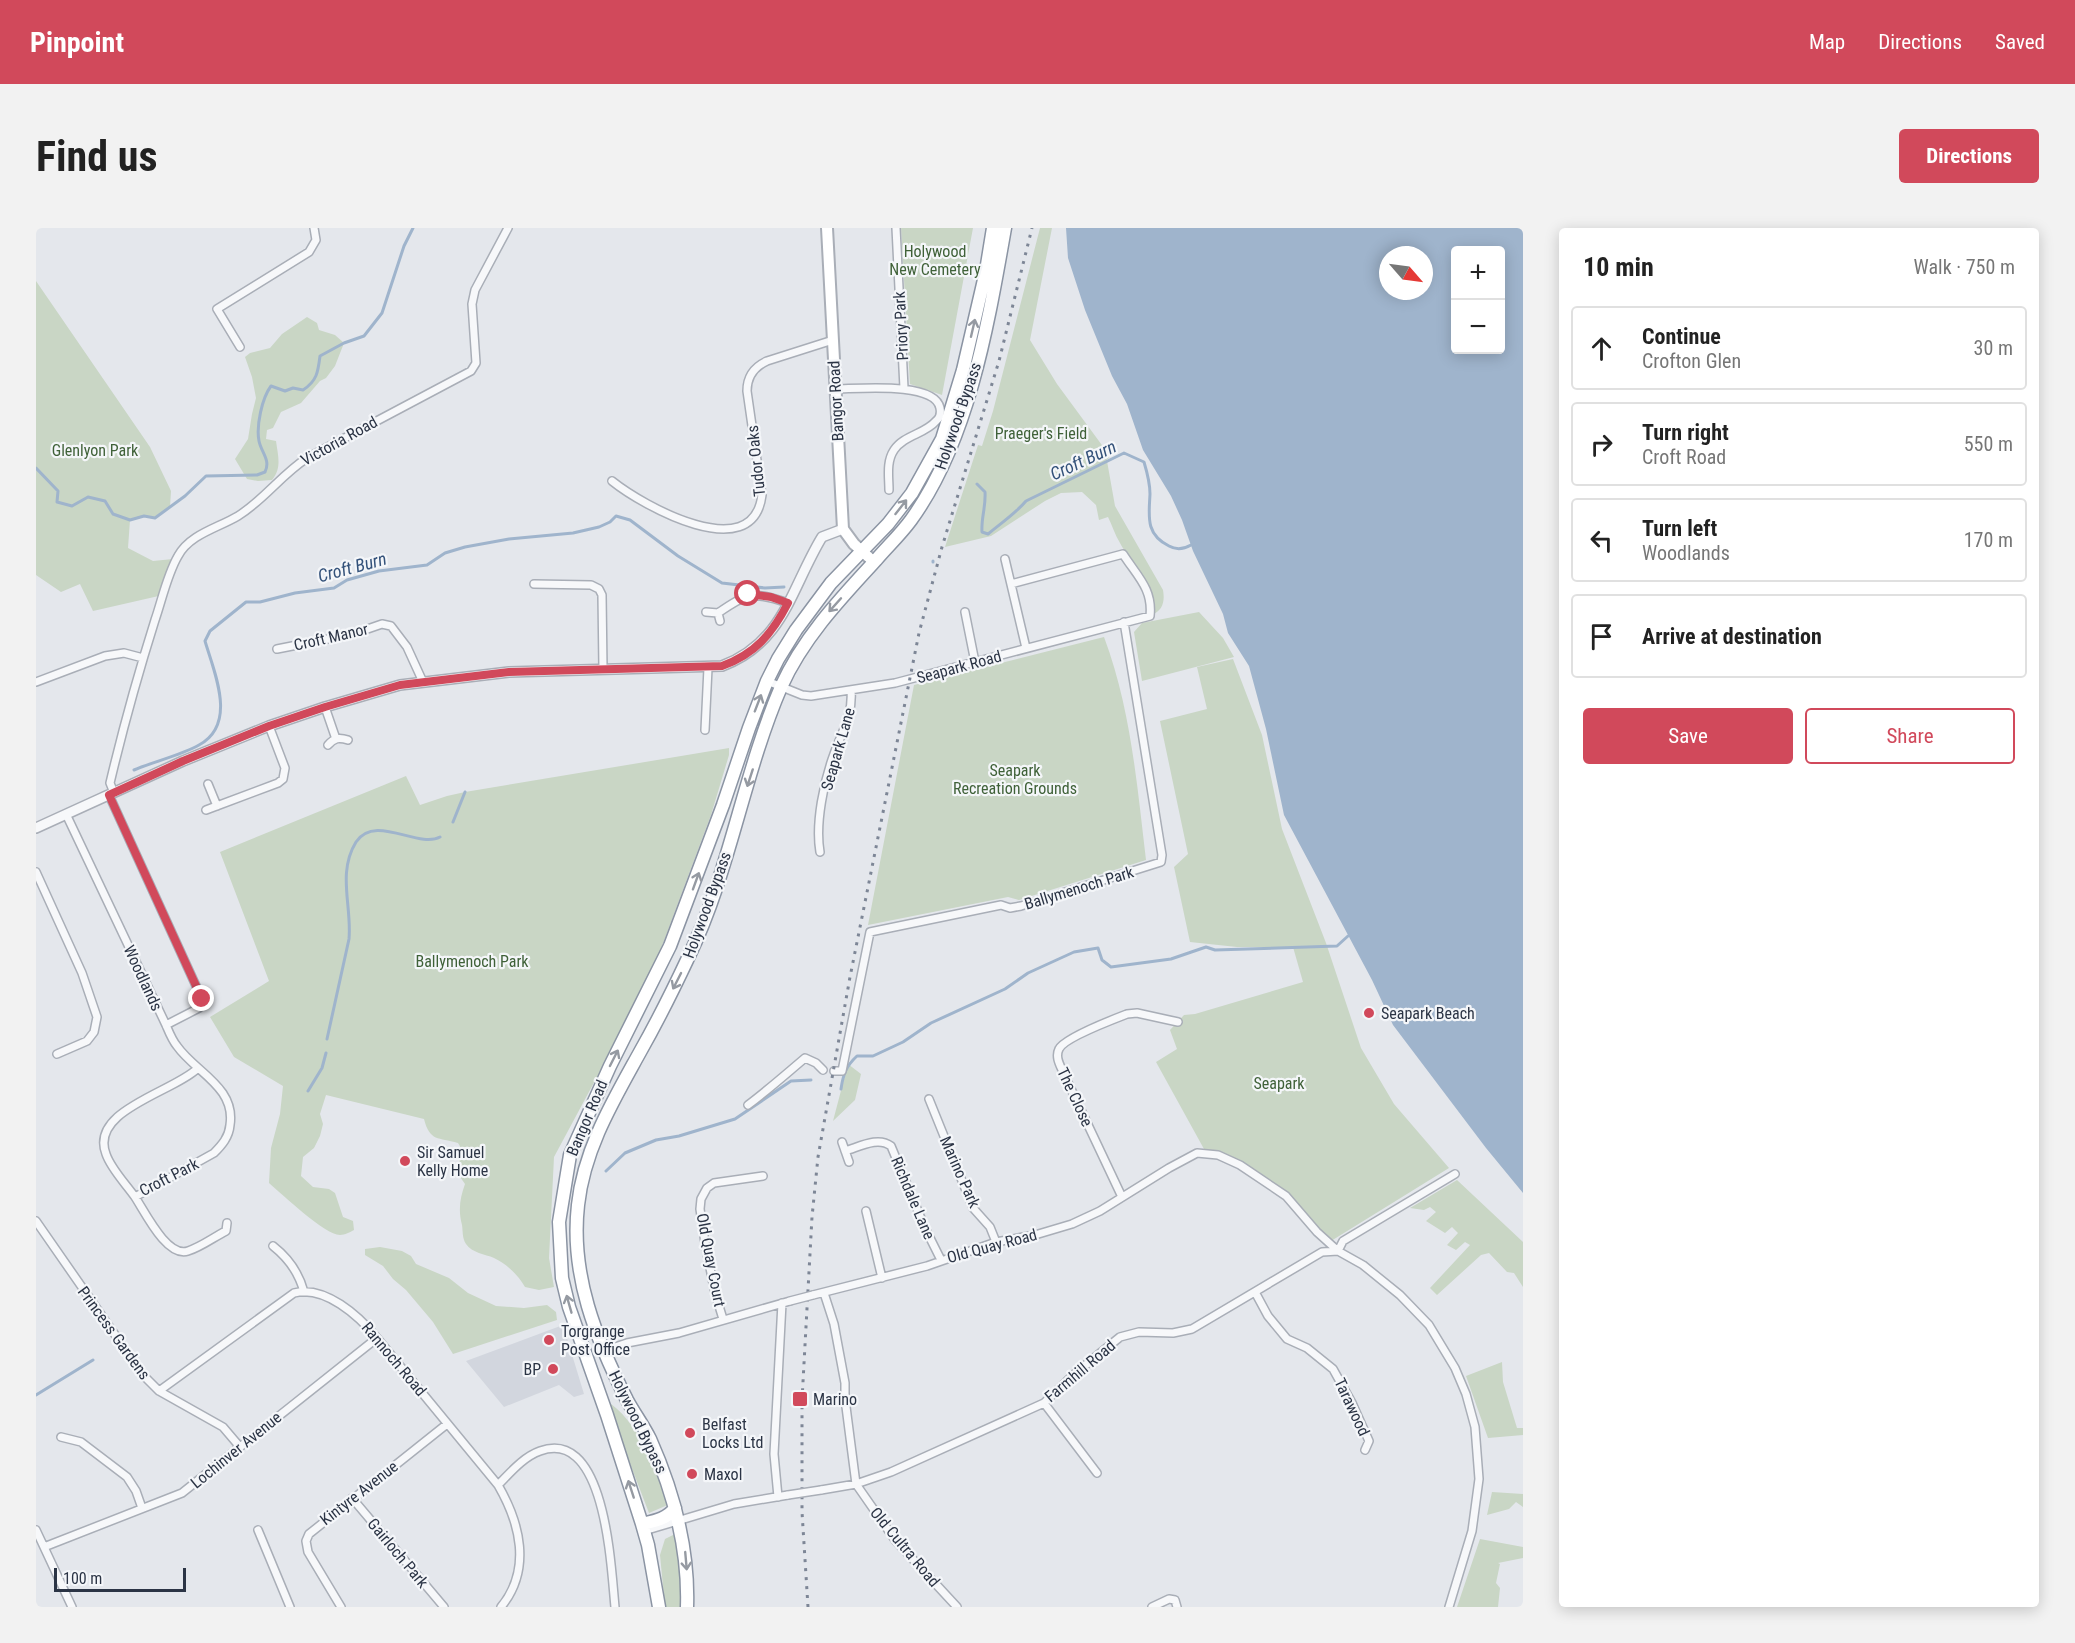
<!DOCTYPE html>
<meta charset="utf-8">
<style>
body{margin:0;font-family:"Roboto Condensed",sans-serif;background:#f2f2f2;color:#222}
.controls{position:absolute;right:18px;top:18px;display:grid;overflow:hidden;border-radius:6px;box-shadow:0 3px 15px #0003}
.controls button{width:54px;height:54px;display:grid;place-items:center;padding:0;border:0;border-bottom:2px solid #e0e0e0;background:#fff;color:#222;font:30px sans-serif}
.compass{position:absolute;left:1343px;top:18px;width:54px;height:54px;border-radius:50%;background:#fff;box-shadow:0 3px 15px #0003;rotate:118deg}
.scale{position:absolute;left:18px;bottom:15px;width:132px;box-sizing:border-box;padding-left:6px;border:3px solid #2b3445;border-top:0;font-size:16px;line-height:21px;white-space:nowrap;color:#2b3445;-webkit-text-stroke:4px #f4f6f9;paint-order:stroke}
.stop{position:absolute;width:18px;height:18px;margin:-14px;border:4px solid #d1495b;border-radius:50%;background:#fff}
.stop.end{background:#d1495b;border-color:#fff;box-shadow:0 2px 6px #0008}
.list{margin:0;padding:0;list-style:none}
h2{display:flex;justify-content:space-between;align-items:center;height:78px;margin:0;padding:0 24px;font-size:26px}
h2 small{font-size:20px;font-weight:400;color:#767676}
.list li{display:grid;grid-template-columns:39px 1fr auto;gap:18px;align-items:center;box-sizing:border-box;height:84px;margin:0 12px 12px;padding:0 12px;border:2px solid #e0e0e0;border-radius:6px}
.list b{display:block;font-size:22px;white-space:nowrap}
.list p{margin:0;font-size:20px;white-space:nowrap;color:#767676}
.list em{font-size:20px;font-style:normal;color:#767676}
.actions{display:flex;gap:12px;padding:18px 24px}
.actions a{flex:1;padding:14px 0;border:2px solid #d1495b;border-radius:6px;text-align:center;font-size:21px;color:#d1495b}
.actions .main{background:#d1495b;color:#fff}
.icon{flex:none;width:33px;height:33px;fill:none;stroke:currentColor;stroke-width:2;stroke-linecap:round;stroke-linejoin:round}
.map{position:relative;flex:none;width:1487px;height:1379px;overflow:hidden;border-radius:6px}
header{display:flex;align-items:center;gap:36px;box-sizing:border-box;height:84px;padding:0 30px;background:#d1495b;color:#fff}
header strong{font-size:28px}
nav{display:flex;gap:33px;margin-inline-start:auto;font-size:21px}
.intro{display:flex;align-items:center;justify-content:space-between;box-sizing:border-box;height:144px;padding:0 36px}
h1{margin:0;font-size:42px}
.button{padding:15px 27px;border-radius:6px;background:#d1495b;color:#fff;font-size:21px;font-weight:700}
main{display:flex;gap:36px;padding:0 36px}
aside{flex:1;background:#fff;border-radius:6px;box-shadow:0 3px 15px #0003}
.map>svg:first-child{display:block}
.built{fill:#d2d6de}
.green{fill:#c9d6c5}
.water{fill:#9fb4cc;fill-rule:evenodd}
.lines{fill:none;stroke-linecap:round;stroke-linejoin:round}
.stream{stroke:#9fb4cc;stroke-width:3}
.minor-casing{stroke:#a9aeb7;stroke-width:10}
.tertiary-casing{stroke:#a9aeb7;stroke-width:12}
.secondary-casing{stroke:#a9aeb7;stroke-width:14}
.trunk-casing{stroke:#8b94a3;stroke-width:15}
.minor{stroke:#f7f8fa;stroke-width:7}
.tertiary{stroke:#f7f8fa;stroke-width:9}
.secondary{stroke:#fff;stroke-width:10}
.trunk{stroke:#fff;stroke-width:12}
.rail{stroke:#7d8696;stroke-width:3;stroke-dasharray:3 6;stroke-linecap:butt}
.minor-bridge-casing{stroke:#a9aeb7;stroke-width:10;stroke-linecap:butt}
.minor-bridge{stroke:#f7f8fa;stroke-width:7}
.oneway{stroke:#959aa2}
.route{stroke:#d1495b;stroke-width:8}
.poi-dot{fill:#d1495b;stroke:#f4f6f9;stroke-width:2}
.labels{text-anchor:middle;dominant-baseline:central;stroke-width:4.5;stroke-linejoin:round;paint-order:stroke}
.park-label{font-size:16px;fill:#3f6138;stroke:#f4f6f9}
.street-label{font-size:16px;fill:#2b3445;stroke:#f4f6f9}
.poi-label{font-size:16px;fill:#2b3445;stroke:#f4f6f9;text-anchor:start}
.water-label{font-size:18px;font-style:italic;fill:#34527a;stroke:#f4f6f9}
</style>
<header>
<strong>Pinpoint</strong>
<nav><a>Map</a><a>Directions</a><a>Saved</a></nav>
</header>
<div class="intro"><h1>Find us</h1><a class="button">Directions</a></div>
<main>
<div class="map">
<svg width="1487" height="1379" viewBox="0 0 1487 1379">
<rect width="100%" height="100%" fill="#e4e7ec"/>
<path class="built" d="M527 1097 548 1166 538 1169 523 1157 468 1179 430 1133Z"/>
<path class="green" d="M865 0H937L906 167 874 156Z
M1004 0H1016L994 112 1021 156 1071 224 1073 230 1063 238 1071 233 1079 278 1127 362C1129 373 1127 383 1115 387 1126 360 1096 338 1084 315 1079 307 1076 297 1072 289L1063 292 1060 277 1046 264 1025 265 1009 273 955 308 909 319 942 217 946 218 957 183Z
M0 53 114 219 135 263 134 279 119 290 108 288 94 292 92 320 117 333 137 331 127 367 57 383 44 356 25 364 0 347Z
M271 89 281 95 283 102 299 107 308 115 299 138 290 150 284 153 265 175 245 184 237 200 231 202 230 211 240 213C242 228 246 240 236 252L222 253 211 251 199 231 212 211 216 186 220 170 216 149 209 129 214 125 234 120 246 106Z
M1163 384 1187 410 1198 429 1106 453 1098 404 1106 395Z
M1068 409C1095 481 1101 557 1110 632L983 672 972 669 832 697 878 457Z
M1197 431 1226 507 1246 601 1290 715 1325 820 1358 876 1413 940 1295 1013 1282 1002 1251 968 1209 937 1168 921 1120 834 1141 821 1134 802 1148 787 1159 786 1267 754 1257 719H1201L1154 714 1138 639 1152 626 1124 493 1171 481 1161 439Z
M693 520V527L675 587 623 726 598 780 518 929 513 1030 518 1059 503 1062 489 1059C482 1047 471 1036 458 1030 449 1026 436 1025 430 1016 426 1010 427 1003 426 997 422 982 424 970 429 956L422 946 425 920 422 915C402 909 394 914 388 891L290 867 284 886 287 896 284 908 278 920 267 929 265 948 277 959 293 961 299 965 307 989 317 993 318 1002C314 1004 309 1007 304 1007 289 1007 246 966 233 955L235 920 244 886 247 858 198 829 174 789 233 753 184 624 370 548 384 577 411 568 429 564Z
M812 836 825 846 819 872 797 893Z
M1421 952 1487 1014V1059L1478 1045 1471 1044 1453 1025 1445 1027 1401 1067 1394 1060 1434 1017 1429 1014 1420 1022 1411 1017 1422 1005 1416 999 1409 1005 1390 993 1400 984 1394 979 1388 982 1374 980Z
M344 1019 366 1023 375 1028 380 1036 413 1050 432 1065 460 1078 488 1080 511 1077 520 1084 521 1092 417 1126 397 1094 370 1062 357 1051 347 1038 329 1027V1021Z
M1466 1134 1467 1154 1481 1200H1487V1207L1452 1210 1430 1148Z
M570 1173C601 1190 621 1244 634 1276L613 1285Z
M1456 1264 1487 1266V1279L1480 1274 1473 1281 1451 1287Z
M641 1305 648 1354 646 1379H629L624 1327 629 1311Z
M1444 1311 1487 1319V1330L1462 1335 1464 1336 1460 1355 1464 1360 1462 1379H1421Z"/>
<path class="water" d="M1030 0H1487V965L1450 920 1357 797 1336 752 1248 587 1230 501 1213 438 1192 405 1187 386 1157 323 1146 292 1135 268 1107 222 1091 176 1076 148 1049 82 1032 30ZM1420 22H1464V122H1420ZM1352 27H1388V63H1352Z"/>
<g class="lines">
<path class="stream" d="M0 240 22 263 21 274 36 278 52 269 69 273 77 286 94 292 108 288 119 290 149 268 170 248 221 247 229 244C235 232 225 224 223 213 220 198 226 170 235 158L249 163 257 160 267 162C281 153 282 144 284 128L308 115 328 108 346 85 368 18 377 0
M941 256 949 264C950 279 945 290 946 304L952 306C965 295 979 286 990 273L1088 225 1108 234C1111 244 1114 255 1114 266 1113 288 1109 306 1133 318 1140 322 1148 321 1155 317
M897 334V333
M98 542C119 533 143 528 163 517 202 496 178 444 169 413L174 403 210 374H224L259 365 298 360 311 352 343 343 391 337 409 325 429 319 473 311 537 305 563 299 574 294 580 288 594 292 642 328 686 355 729 360 748 359
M417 594 429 564
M291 811 313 711C316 678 301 645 320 614 339 585 382 621 404 609
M805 861C807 847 810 838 821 828H837L867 814 895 795 969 761 992 745 1038 724 1062 720 1066 732 1075 739 1135 731 1170 719 1179 722 1301 718 1312 708
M272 863 286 840 290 825
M570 943 589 925 620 912 643 908 699 891 755 853 775 852
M0 1167 57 1132"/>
<defs>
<path id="minor" d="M860 0 868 160
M204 119 181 81 273 24 280 12 278 0
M800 161C820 161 899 153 904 180 905 185 904 190 900 193 889 206 868 207 858 222 850 234 853 249 853 262
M576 253C607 278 717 339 726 267L711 163C711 149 718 139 731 133L797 112
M969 331 990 420
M498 356 555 357 563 361 566 367 567 441
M670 384 682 385 684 393
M929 384 939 434
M682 385C711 365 717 363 752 375
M241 421 317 406 346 396 355 398 371 419 387 454
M731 453 766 467 775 468 859 455 1114 388C1117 361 1101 348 1087 326L975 356
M0 454 69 428 88 425 107 430
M289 479 300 511
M669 502 672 440
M292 517C298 510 303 509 312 512
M172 556 181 578
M78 565 74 555C87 500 102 446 119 392 126 372 131 347 142 328 154 306 182 300 202 288 229 271 245 247 271 230L435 143 440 135 436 76 439 62 472 0
M170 582 242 555 247 551 249 540 233 498
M30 586 130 797 163 780 166 776V771L73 567
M784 624C779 595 788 553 798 526 806 503 817 487 815 463
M0 644 46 745 61 789 58 804 51 813 21 826
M130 797C133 804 136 812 141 818 159 844 200 859 194 897 193 909 186 917 178 925L99 969C90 956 75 941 70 926 53 882 138 864 162 840
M798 843H806L834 704 965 677 974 680 985 678 1125 634 1126 627 1088 394
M893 871 937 980 954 999 960 1014
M712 877C732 862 750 846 769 830L780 835 787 842
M806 914 813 934
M809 923C823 919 842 908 855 918L889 1000 905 1032
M99 969C109 984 131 1030 152 1023 165 1019 178 1009 190 1003L191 995
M1086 969 1027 844C1024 837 1019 829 1023 821 1028 810 1078 791 1091 786L1101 785 1142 794
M830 983 846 1050
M0 993 107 1147 123 1163 187 1199 204 1219
M237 1018C251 1029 263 1045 268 1064
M1302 1023 1307 1013 1419 946
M1219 1064 1232 1088 1251 1111 1271 1120 1297 1141 1316 1175 1333 1213 1329 1222
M788 1065 798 1096 809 1155V1171L820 1256 859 1312 921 1379
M777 1067 891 1038 960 1014 999 1007 1036 996 1064 983 1133 940 1161 925 1182 927 1204 937 1250 968 1281 1004 1302 1023 1327 1037 1364 1067 1393 1097 1419 1140 1430 1166 1439 1199 1443 1251 1436 1303 1413 1379
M687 1091 679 1065 669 1015 664 981 665 971 671 960 678 955 727 948
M567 1123 591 1115 643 1105 754 1073
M123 1163 258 1065C289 1057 323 1088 341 1110L462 1257C484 1295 496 1341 465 1379
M1008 1175 1061 1245
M25 1209 45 1214 91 1249 100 1263 106 1280
M462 1257C474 1245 487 1229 504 1223 570 1199 575 1340 579 1379
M785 1262 820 1256 855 1244 1008 1175 1036 1148 1084 1109 1103 1104 1137 1105 1156 1101 1286 1024 1302 1023
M742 1269 738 1226 746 1075
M316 1270 408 1379
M0 1302 36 1379
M222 1302 254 1379
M608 1303 698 1276 752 1267
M8 1319 146 1265 341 1110
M305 1379 272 1324 270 1313 273 1306 411 1196
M1116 1379 1133 1371 1139 1372 1141 1379"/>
<path id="tertiary" d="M0 600 147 533 233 498 289 479 364 457 473 444 686 438C748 415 755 360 786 309L807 301"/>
<path id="secondary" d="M791 0 807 301 818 316 838 334"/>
<path id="trunk" d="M606 1296C619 1293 631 1291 639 1280
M623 1379 612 1317 606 1296 571 1187 533 1079 526 1050 523 994 534 927 574 838 634 718 687 577 713 500 731 453 742 431 760 402 795 355 852 296 876 265 906 211 927 142 950 43 957 0
M651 1379C653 1320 638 1265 614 1211 607 1197 598 1185 591 1172 560 1111 534 1047 542 977 548 921 577 873 604 824 621 794 637 762 652 730 694 644 707 547 745 459 767 410 804 371 840 332 851 319 864 307 875 292 933 212 952 96 969 0"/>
</defs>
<use href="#minor" class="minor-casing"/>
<use href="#tertiary" class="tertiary-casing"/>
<use href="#secondary" class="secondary-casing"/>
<use href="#trunk" class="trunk-casing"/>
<use href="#minor" class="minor"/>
<use href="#tertiary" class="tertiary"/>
<use href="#secondary" class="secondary"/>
<use href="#trunk" class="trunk"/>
<path class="rail" d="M772 1379 766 1284V1172L776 989 782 929 814 749 883 405 906 319 963 133 996 0"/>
<defs>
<path id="minor-bridge" d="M754 1073 777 1067
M752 1267 785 1262"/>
</defs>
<use href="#minor-bridge" class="minor-bridge-casing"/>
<use href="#minor-bridge" class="minor-bridge"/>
</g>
<defs><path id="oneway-shaft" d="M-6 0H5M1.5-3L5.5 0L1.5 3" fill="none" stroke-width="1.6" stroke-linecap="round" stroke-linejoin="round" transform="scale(1.5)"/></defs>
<g class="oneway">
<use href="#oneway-shaft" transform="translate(937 100) rotate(-77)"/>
<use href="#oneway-shaft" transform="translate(865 279) rotate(-52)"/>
<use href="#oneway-shaft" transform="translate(799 377) rotate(132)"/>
<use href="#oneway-shaft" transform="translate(722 475) rotate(-69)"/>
<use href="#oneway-shaft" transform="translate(714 550) rotate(108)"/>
<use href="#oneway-shaft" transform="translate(660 653) rotate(-70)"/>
<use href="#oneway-shaft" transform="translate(641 753) rotate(117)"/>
<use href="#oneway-shaft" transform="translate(578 830) rotate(-63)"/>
<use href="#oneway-shaft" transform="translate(533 1076) rotate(-106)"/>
<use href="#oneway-shaft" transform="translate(595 1261) rotate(-108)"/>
<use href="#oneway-shaft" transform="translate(650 1333) rotate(85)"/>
</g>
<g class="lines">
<path class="route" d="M166 771 73 567 147 533 233 498 289 479 364 457 473 444 686 438C719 426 736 406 752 375L735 369 712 366"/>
</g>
<g class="poi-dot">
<circle cx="1333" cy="785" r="6"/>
<circle cx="369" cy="933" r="6"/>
<circle cx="513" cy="1112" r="6"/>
<circle cx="517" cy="1141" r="6"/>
<rect x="756" y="1163" width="16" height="16" rx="3"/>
<circle cx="654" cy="1205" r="6"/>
<circle cx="656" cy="1246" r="6"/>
</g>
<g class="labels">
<g class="park-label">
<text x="899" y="23">Holywood<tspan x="899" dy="18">New Cemetery</tspan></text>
<text x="1005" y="205">Praeger's Field</text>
<text x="59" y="222">Glenlyon Park</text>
<text x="979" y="542">Seapark<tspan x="979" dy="18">Recreation Grounds</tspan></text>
<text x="436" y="733">Ballymenoch Park</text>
<text x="1243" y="855">Seapark</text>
</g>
<g class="street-label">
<text transform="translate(865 98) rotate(-93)">Priory Park</text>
<text transform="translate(800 173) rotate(-93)">Bangor Road</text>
<text transform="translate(922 188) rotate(-71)">Holywood Bypass</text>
<text transform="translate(303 213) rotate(-29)">Victoria Road</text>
<text transform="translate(720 233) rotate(-96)">Tudor Oaks</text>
<text transform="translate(295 409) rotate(-13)">Croft Manor</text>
<text transform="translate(923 439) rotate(-15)">Seapark Road</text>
<text transform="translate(802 521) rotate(-74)">Seapark Lane</text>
<text transform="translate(1043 660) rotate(-17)">Ballymenoch Park</text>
<text transform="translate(671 677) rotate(-70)">Holywood Bypass</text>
<text transform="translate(107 750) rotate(65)">Woodlands</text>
<text transform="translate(1039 869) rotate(65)">The Close</text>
<text transform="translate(551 890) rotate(-67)">Bangor Road</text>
<text transform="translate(924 944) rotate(66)">Marino Park</text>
<text transform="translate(133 949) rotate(-27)">Croft Park</text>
<text transform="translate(877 970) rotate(67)">Richdale Lane</text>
<text transform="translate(956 1018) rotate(-15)">Old Quay Road</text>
<text transform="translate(675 1032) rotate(79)">Old Quay Court</text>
<text transform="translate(78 1105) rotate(54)">Princess Gardens</text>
<text transform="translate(358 1131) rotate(50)">Rannoch Road</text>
<text transform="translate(1044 1143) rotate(-40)">Farmhill Road</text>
<text transform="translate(1316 1179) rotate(65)">Tarawood</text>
<text transform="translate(602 1194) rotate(64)">Holywood Bypass</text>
<text transform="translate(200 1222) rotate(-39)">Lochinver Avenue</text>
<text transform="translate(323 1265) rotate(-38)">Kintyre Avenue</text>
<text transform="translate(869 1319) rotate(50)">Old Cultra Road</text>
<text transform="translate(362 1325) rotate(50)">Gairloch Park</text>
</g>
<g class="poi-label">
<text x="1345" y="785">Seapark Beach</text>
<text x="381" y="924">Sir Samuel<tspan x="381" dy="18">Kelly Home</tspan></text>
<text x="525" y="1103">Torgrange<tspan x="525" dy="18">Post Office</tspan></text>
<text x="505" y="1141" text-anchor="end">BP</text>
<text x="777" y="1171">Marino</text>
<text x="666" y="1196">Belfast<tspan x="666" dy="18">Locks Ltd</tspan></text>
<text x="668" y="1246">Maxol</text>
</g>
<g class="water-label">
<text transform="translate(1047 232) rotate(-25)">Croft Burn</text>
<text transform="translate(316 339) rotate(-15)">Croft Burn</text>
</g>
</g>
</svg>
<div class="controls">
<button>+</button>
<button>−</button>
</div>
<svg class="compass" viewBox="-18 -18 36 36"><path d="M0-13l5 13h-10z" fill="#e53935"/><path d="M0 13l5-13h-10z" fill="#767676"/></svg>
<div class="scale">100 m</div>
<div class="stop" style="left:712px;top:366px"></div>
<div class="stop end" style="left:166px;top:771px"></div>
</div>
<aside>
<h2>10 min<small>Walk · 750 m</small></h2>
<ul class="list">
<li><svg class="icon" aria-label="ahead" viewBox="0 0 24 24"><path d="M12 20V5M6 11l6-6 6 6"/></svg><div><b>Continue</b><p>Crofton Glen</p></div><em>30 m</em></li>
<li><svg class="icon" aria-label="right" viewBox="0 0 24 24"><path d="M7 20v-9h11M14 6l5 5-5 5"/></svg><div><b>Turn right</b><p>Croft Road</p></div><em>550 m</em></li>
<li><svg class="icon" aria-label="left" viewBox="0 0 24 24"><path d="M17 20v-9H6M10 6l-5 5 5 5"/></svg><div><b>Turn left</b><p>Woodlands</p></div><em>170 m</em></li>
<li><svg class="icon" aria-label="arrive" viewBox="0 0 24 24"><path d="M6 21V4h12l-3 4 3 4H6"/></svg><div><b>Arrive at destination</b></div></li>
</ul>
<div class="actions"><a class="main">Save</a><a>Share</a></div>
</aside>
</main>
